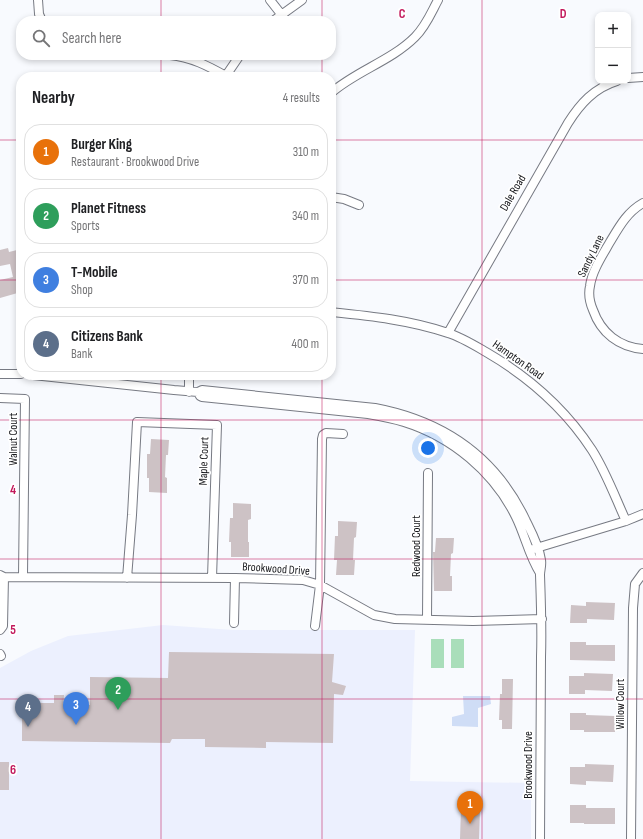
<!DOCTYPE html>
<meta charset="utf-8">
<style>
body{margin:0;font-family:"Sofia Sans Condensed",sans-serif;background:#f6f6f6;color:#202124}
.controls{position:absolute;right:12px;top:12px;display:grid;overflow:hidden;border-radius:8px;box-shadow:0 2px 6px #0003}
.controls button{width:36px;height:36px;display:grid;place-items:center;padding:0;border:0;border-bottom:1px solid #e0e0e0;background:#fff;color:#202124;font:20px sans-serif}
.you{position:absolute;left:428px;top:448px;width:14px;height:14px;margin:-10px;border:3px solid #fff;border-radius:50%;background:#1a73e8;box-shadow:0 0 0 6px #1a73e833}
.badge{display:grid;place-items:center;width:26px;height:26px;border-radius:50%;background:#428a8d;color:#fff;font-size:13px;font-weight:700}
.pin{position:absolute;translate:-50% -33px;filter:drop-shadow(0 1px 2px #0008)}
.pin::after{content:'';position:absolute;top:21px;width:14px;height:12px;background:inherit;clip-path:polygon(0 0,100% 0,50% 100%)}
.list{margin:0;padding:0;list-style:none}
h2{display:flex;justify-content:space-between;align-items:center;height:52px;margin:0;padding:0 16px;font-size:17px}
h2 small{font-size:13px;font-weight:400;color:#757577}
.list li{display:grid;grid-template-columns:26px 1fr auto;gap:12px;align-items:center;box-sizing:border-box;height:56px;margin:0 8px 8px;padding:0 8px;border:1px solid #e0e0e0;border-radius:16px}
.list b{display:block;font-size:15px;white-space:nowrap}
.list p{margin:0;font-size:13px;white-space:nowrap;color:#757577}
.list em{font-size:13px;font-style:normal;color:#757577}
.icon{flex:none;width:22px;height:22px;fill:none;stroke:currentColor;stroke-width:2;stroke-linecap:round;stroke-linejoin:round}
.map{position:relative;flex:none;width:643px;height:839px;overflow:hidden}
.search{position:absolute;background:#fff;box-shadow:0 2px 6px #0003;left:16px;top:16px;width:320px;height:44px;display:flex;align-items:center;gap:10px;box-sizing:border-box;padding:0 14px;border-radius:16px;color:#757577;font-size:15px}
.panel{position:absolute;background:#fff;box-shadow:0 2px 6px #0003;left:16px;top:72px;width:320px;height:308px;border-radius:16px}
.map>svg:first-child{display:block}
.built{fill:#ecf0fe}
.green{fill:#a9deba}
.water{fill:#cfddf6}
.building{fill:#cdc2c5}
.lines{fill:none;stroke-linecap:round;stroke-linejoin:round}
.street-casing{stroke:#777a83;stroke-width:10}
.street{stroke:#fff;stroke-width:8}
.grid{fill:none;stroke:#c2185b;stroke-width:1;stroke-opacity:0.55}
.labels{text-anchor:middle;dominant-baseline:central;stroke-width:3.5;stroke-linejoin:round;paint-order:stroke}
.street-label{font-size:12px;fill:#15161a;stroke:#fff}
.grid-label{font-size:13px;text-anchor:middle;font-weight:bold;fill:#c2185b;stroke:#fff;stroke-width:3.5;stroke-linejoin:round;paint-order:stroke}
</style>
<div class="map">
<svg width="643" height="839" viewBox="0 0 643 839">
<rect width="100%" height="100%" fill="#f8fafe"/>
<path class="built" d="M163 625 233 630H415L410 781 531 783V839H0V668L31 651 68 636Z"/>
<path class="green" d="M431 639H444V668H431Z
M451 639H464V668H451Z"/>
<path class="water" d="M463 696H490L491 704 478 708V727L452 726V717L464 714Z"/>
<path class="building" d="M8 248 9 252 21 249V284L19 285 21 292 0 298V280L13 277 10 264 0 266V250Z
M151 439 169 440 168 455H166L165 477 167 478V493L149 492V478H147V454H150Z
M233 503 251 504V519L248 520V542H249V557H231V542H229L230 518H233Z
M338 521 357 522 356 537 354 538 353 560H355L354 575H336L337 560H334L335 536H338Z
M436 538H454L453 553 451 554 450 576H452V591H434L433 552H435Z
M586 602 615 603 614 620 587 619V623H570L571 605 586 606Z
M570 642H586V645H615V661L570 660Z
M169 652 334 654 332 682 346 686 343 695 334 694 333 743 266 742V748L205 747V739H172L170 743 22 741V703H54V695H64L63 705H90V677L168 678Z
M584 673 613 674 612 691 585 690V694H569V676H584Z
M502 679H513L512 729H502V720H499L500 694H502Z
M570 713H586V715L615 716V732H584V730H570Z
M0 762H9V790H0Z
M585 764 614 765 613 782 586 781V785L570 784V767H585Z
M570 805H586V808H615V824H584V823H570Z
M461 809H480L479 839H460Z"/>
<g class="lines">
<defs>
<path id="street" d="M38 0 39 14 42 21
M270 0 281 14
M273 21 302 0
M114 55H121
M170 55C191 57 208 66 226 76
M225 77 240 55
M628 78 643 77
M331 93C356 71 391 61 415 37 426 26 431 13 438 0
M331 197 344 199 359 205
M643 203C627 212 619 227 610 242 602 256 592 271 590 286 588 295 590 303 593 310 601 333 619 347 643 349
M331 312C370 316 410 320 448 333 461 337 474 345 486 352 529 377 564 407 592 450 606 472 615 497 626 521
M448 333 568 123C580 104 594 88 617 81
M0 374H21
M33 375 174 390 198 392 202 390 375 408C443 421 496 457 526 521 532 533 539 546 541 560 542 565 540 570 540 575 541 603 542 630 541 657 541 718 540 778 540 839
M189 375V392
M198 392 200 396 202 397 368 414C380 416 392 418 404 422 452 437 494 472 516 517 525 535 529 556 540 573
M0 398 25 399 23 576
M533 549 626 521 643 514
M0 575 4 577 235 578 303 580 320 585 374 615 395 619 473 621 542 619
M127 578 132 515 137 422 217 425 212 578
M427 620 428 473
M234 623 235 578
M315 626 320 585 322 439 323 435 326 433 343 434
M0 630 3 626 4 577
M0 654 1 656
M631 839 633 608 635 584 643 573"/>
</defs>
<use href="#street" class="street-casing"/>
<use href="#street" class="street"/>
</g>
<path class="grid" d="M161 0V21M322 0V21M482 0V839M161 55V77M322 55V77M0 140H21M331 140H643M0 280H21M331 280H643M161 375V839M322 375V839M0 420H643M0 559H643M0 699H643"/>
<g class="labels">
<g class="street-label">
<text transform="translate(513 193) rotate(-60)">Dale Road</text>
<text transform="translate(591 256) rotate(-64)">Sandy Lane</text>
<text transform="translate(518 360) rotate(35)">Hampton Road</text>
<text transform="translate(13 439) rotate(-90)">Walnut Court</text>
<text transform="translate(204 461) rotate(-88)">Maple Court</text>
<text transform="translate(416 546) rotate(-90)">Redwood Court</text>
<text transform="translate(276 569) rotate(4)">Brookwood Drive</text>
<text transform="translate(620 704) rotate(-90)">Willow Court</text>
<text transform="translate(528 765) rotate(-90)">Brookwood Drive</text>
</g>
</g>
<g class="grid-label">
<text x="402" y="18">C</text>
<text x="563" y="18">D</text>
<text x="13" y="494">4</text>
<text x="13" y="634">5</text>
<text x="13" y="774">6</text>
</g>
</svg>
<div class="controls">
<button>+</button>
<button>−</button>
</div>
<div class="you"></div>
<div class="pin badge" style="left:470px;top:824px;background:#e8710a">1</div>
<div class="pin badge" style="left:118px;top:710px;background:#2e9e5b">2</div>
<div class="pin badge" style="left:76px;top:725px;background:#3f7fe0">3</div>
<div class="pin badge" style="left:28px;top:727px;background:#5c6f8a">4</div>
<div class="search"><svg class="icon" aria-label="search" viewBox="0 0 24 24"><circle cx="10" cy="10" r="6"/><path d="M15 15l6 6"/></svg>Search here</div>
<section class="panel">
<h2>Nearby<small>4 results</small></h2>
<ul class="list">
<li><span class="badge" style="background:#e8710a">1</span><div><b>Burger King</b><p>Restaurant · Brookwood Drive</p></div><em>310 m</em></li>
<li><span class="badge" style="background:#2e9e5b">2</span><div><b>Planet Fitness</b><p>Sports</p></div><em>340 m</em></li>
<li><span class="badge" style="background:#3f7fe0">3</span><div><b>T-Mobile</b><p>Shop</p></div><em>370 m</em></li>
<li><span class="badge" style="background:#5c6f8a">4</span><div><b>Citizens Bank</b><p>Bank</p></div><em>400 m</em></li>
</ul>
</section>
</div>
